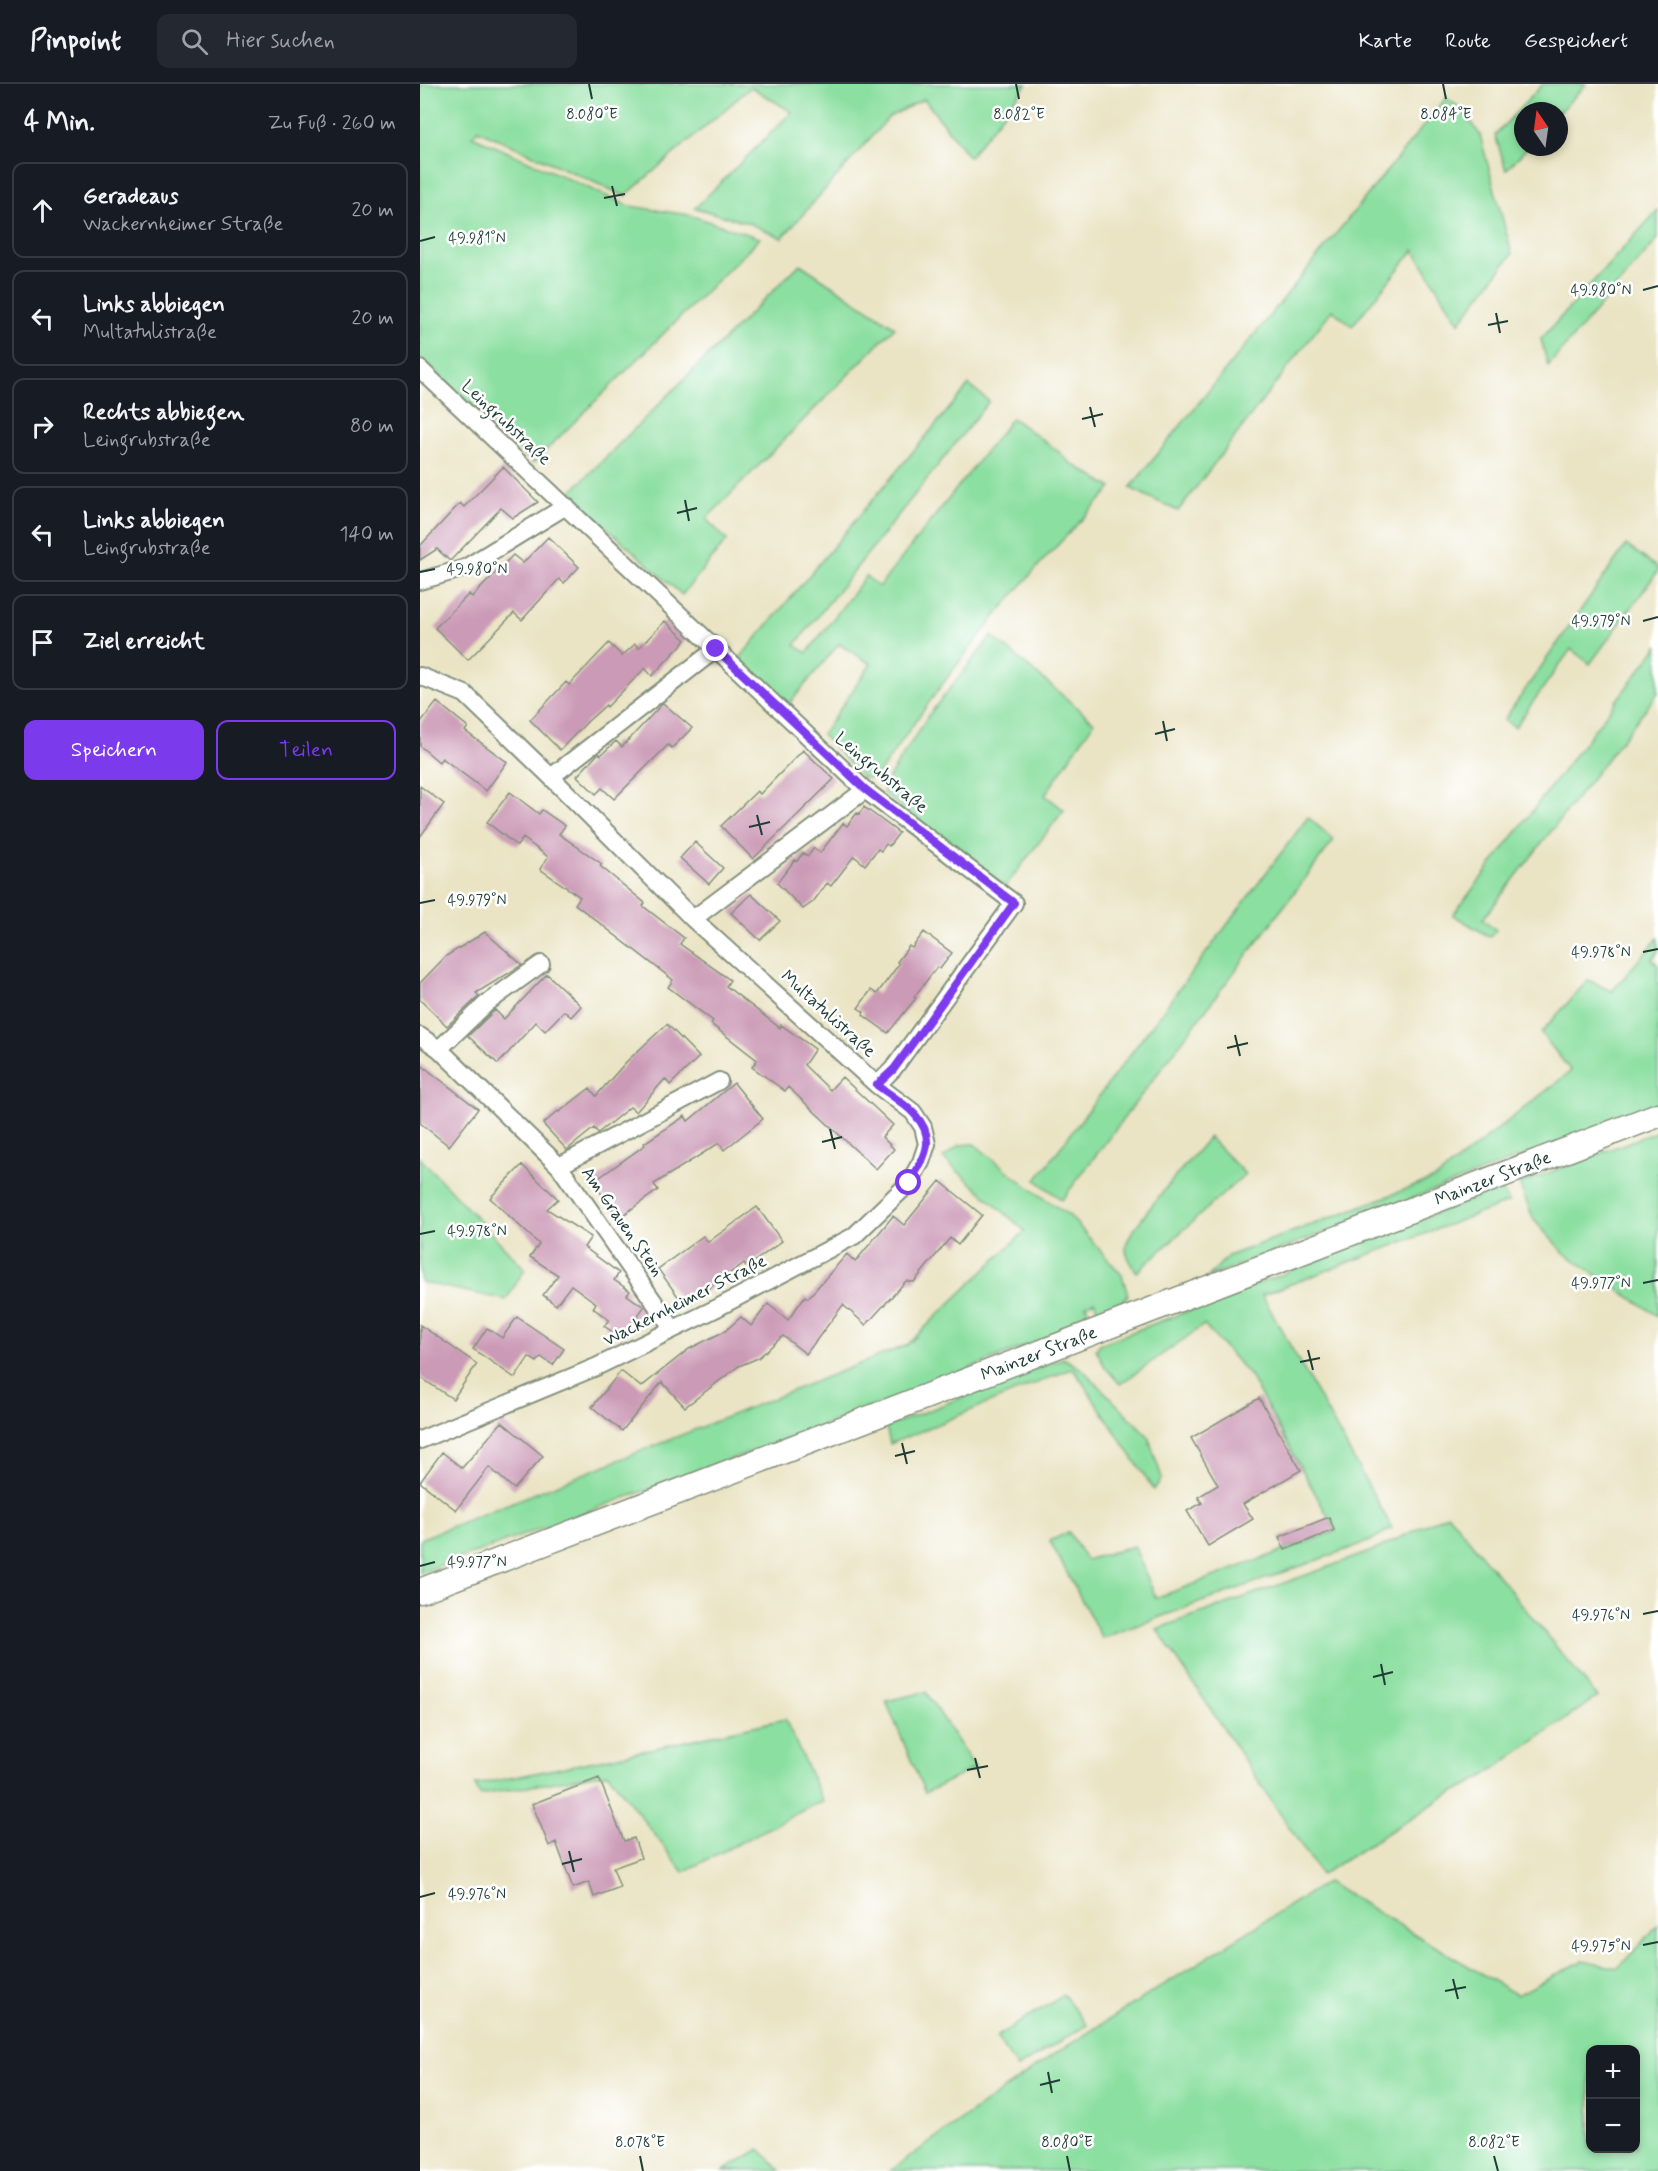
<!DOCTYPE html>
<html lang="de">
<meta charset="utf-8">
<style>
body{margin:0;font-family:Mynerve,sans-serif;background:#242831;color:#f1f3f6}
.controls{position:absolute;right:18px;bottom:18px;display:grid;overflow:hidden;border-radius:12px;box-shadow:0 3px 9px #0003}
.controls button{width:54px;height:54px;display:grid;place-items:center;padding:0;border:0;border-bottom:2px solid #363941;background:#171b24;color:#f1f3f6;font:30px sans-serif}
.compass{position:absolute;left:1094px;top:18px;width:54px;height:54px;border-radius:50%;background:#171b24;box-shadow:0 3px 9px #0003;rotate:347deg}
.stop{position:absolute;width:18px;height:18px;margin:-14px;border:4px solid #7c3aed;border-radius:50%;background:#fff}
.stop.end{background:#7c3aed;border-color:#fff;box-shadow:0 2px 6px #0008}
.list{margin:0;padding:0;list-style:none}
h2{display:flex;justify-content:space-between;align-items:center;height:78px;margin:0;padding:0 24px;font-size:26px}
h2 small{font-size:20px;font-weight:400;color:#9ea1a6}
.list li{display:grid;grid-template-columns:39px 1fr auto;gap:18px;align-items:center;box-sizing:border-box;height:96px;margin:0 12px 12px;padding:0 12px;border:2px solid #363941;border-radius:12px}
.list b{display:block;font-size:22px;white-space:nowrap}
.list p{margin:0;font-size:20px;white-space:nowrap;color:#9ea1a6}
.list em{font-size:20px;font-style:normal;color:#9ea1a6}
.actions{display:flex;gap:12px;padding:18px 24px}
.actions a{flex:1;padding:14px 0;border:2px solid #7c3aed;border-radius:12px;text-align:center;font-size:21px;color:#7c3aed}
.actions .main{background:#7c3aed;color:#fff}
.icon{flex:none;width:33px;height:33px;fill:none;stroke:currentColor;stroke-width:2;stroke-linecap:round;stroke-linejoin:round}
.map{position:relative;flex:none;width:1238px;height:2087px;overflow:hidden}
header{display:flex;align-items:center;gap:36px;box-sizing:border-box;height:84px;padding:0 30px;background:#171b24;border-bottom:2px solid #363941}
header strong{font-size:28px}
nav{display:flex;gap:33px;margin-inline-start:auto;font-size:21px}
.search{width:420px;height:54px;background:#242831;display:flex;align-items:center;gap:15px;box-sizing:border-box;padding:0 21px;border-radius:12px;color:#9ea1a6;font-size:22px}
main{display:flex}
aside{flex:1;background:#171b24}
.map>svg:first-child{display:block}
.green{fill:#8bdfa0;stroke:#558e6a;stroke-width:1.5;fill-rule:evenodd}
.building{fill:#cb9ab6}
.lines{fill:none;stroke-linecap:round;stroke-linejoin:round}
.minor-casing{stroke:#84907c;stroke-width:20}
.secondary-casing{stroke:#84907c;stroke-width:27}
.minor{stroke:#fff;stroke-width:16}
.secondary{stroke:#fff;stroke-width:24}
.route{stroke:#7c3aed;stroke-width:8}
.ticks{fill:none;stroke:#1f3d34;stroke-width:2}
.labels{text-anchor:middle;dominant-baseline:central;stroke-width:5;stroke-linejoin:round;paint-order:stroke}
.street-label{font-size:18px;fill:#1f3d34;stroke:#fff}
.ticks-label{font-size:15px;text-anchor:middle;fill:#1f3d34;stroke:#fff;stroke-width:5;stroke-linejoin:round;paint-order:stroke}
</style>
<header>
<strong>Pinpoint</strong>
<div class="search"><svg class="icon" aria-label="search" viewBox="0 0 24 24"><circle cx="10" cy="10" r="6"/><path d="M15 15l6 6"/></svg>Hier suchen</div>
<nav><a>Karte</a><a>Route</a><a>Gespeichert</a></nav>
</header>
<main>
<aside>
<h2>4 Min.<small>Zu Fuß · 260 m</small></h2>
<ul class="list">
<li><svg class="icon" aria-label="ahead" viewBox="0 0 24 24"><path d="M12 20V5M6 11l6-6 6 6"/></svg><div><b>Geradeaus</b><p>Wackernheimer Straße</p></div><em>20 m</em></li>
<li><svg class="icon" aria-label="left" viewBox="0 0 24 24"><path d="M17 20v-9H6M10 6l-5 5 5 5"/></svg><div><b>Links abbiegen</b><p>Multatulistraße</p></div><em>20 m</em></li>
<li><svg class="icon" aria-label="right" viewBox="0 0 24 24"><path d="M7 20v-9h11M14 6l5 5-5 5"/></svg><div><b>Rechts abbiegen</b><p>Leingrubstraße</p></div><em>80 m</em></li>
<li><svg class="icon" aria-label="left" viewBox="0 0 24 24"><path d="M17 20v-9H6M10 6l-5 5 5 5"/></svg><div><b>Links abbiegen</b><p>Leingrubstraße</p></div><em>140 m</em></li>
<li><svg class="icon" aria-label="arrive" viewBox="0 0 24 24"><path d="M6 21V4h12l-3 4 3 4H6"/></svg><div><b>Ziel erreicht</b></div></li>
</ul>
<div class="actions"><a class="main">Speichern</a><a>Teilen</a></div>
</aside>
<div class="map">
<svg width="1238" height="2087" viewBox="0 0 1238 2087">
<rect width="100%" height="100%" fill="#fff"/>
<filter id="ink" filterUnits="userSpaceOnUse"><feTurbulence type="fractalNoise" baseFrequency=".0167" numOctaves="2"/><feDisplacementMap in="SourceGraphic" scale="12" xChannelSelector="R" yChannelSelector="G"/><feConvolveMatrix kernelMatrix="1 2 1 2 8 2 1 2 1" color-interpolation-filters="sRGB"/></filter>
<filter id="wash" filterUnits="userSpaceOnUse"><feTurbulence type="fractalNoise" baseFrequency=".008" numOctaves="4" result="noise"/><feDisplacementMap in="SourceGraphic" scale="24" xChannelSelector="R" yChannelSelector="G"/><feGaussianBlur stdDeviation="1.35" result="paint"/><feColorMatrix in="noise" values="0 0 0 0 0 0 0 0 0 0 0 0 0 0 0 0 0 1.4 0 .05"/><feComposite in="paint" operator="in"/></filter>
<g filter="url(#wash)">
<rect width="100%" height="100%" fill="#eae4c4"/>
<path class="green" d="M0 0H607L549 73 504 15 469 33 362 154 329 139 275 124 372 28 331 3 205 112 58 46 52 52 209 122 269 131 340 154 113 379 0 274Z
M1123 0H1166L1139 29V27H1103V63H1108L1086 86 1075 51Z
M1026 14 1042 25 1060 51 1092 170 1039 239 994 166 932 242 912 226 758 427 710 404Z
M1238 126V155L1128 282 1121 255Z
M380 180 475 243 286 435 307 456 262 511 149 410Z
M549 301 569 317 375 561 387 569 446 492 459 503 592 334 638 367 649 378 692 404C668 429 644 454 620 480 560 547 506 620 456 694H443L402 651 451 580 419 560 368 621 319 575Z
M1206 461 1238 484V487L1170 580 1151 565 1095 643 1084 636Z
M572 552 674 638 625 711 644 726 585 803 463 709 466 698 508 632Z
M1238 562V609L1063 835 1076 846 1070 853 1033 831Z
M888 733 914 756 642 1116 616 1096Z
M1238 854V868L1232 875 1238 881V1020L788 1193 808 1172 1016 1094 1151 987 1121 949 1168 896 1192 907Z
M1238 1047V1232L1144 1169 1114 1136 1099 1100Z
M789 1053 825 1090 717 1188C712 1180 705 1171 706 1162 707 1146 775 1070 789 1053Z
M554 1060 611 1105 650 1132 702 1191 708 1211 698 1223 681 1231 674 1217 666 1221 672 1236 453 1323 0 1489V1455L487 1261 605 1147 523 1074 540 1061Z
M0 1074 105 1185 86 1216 0 1198Z
M1081 1104 1089 1118 842 1211 972 1444 950 1457 682 1554 630 1457 649 1448 666 1476 714 1462 736 1514 916 1447 830 1292 784 1241 700 1300 685 1283 676 1265 680 1260 779 1223Z
M643 1274 662 1285 728 1352 742 1394 734 1406 653 1284 470 1360 466 1343Z
M1028 1430 1177 1613 1061 1694 1024 1713 901 1791 737 1545 955 1466Z
M506 1608 555 1684 505 1709 466 1617Z
M365 1635 403 1718 393 1721 263 1788 188 1689 60 1711 55 1701 185 1675Z
M907 1798 1097 1911 1162 1877 1198 1884 1238 1841V2087H470L628 1974ZM1170 1966H1216V2064H1170Z
M644 1911 667 1941 597 1984 576 1953Z
M340 2065 361 2087H303Z"/>
<g id="blocks">
<path class="building" d="M83 383 118 418 93 434 81 424 30 477 17 465 0 476V462L40 419 44 423Z
M128 453 159 483 144 499 139 495 102 536 94 529 48 576 15 544 49 510 52 513 93 471 103 479Z
M245 537 266 556 232 592 225 584 187 623 186 621 168 637 140 666 110 636 146 598 149 601 189 559 202 572 215 560 219 564Z
M17 618 48 643 45 647 87 678 66 707 22 674 19 678 0 662V639Z
M243 619 272 644 252 664 248 661 194 715 182 704 176 710 157 692 177 671 179 669 181 671 196 657 202 663Z
M383 666 414 695 333 775 301 742 337 707 340 710Z
M0 702 24 720 0 753Z
M90 708 119 730 122 726 145 742 139 750 182 780 180 782 225 819 223 822 264 854 260 860 310 896 306 902 360 944 361 941 395 965 384 981 410 1006 422 993 473 1041 462 1053 474 1065 456 1085 368 1003 365 1007 332 983 337 976 291 940 293 937 248 903 253 896 155 820 160 813 120 785 128 773 103 754 97 762 67 738Z
M444 723 479 749 469 762 466 760 461 767 458 765 445 781 434 772 411 802 407 799 393 818 383 825 357 799 375 776 377 777 383 769 388 772 394 764 400 769 423 739 427 742 437 729 439 730Z
M275 758 303 784 289 800 260 774Z
M331 810 360 837 340 856 311 829Z
M65 848 102 881 56 909 59 912 27 942 0 916V899L26 872Z
M504 848 532 869 520 885 517 883 494 913 496 914 468 949 443 931 444 928 438 924 451 906 457 910 479 880 477 878 489 862 492 864Z
M127 890 161 922 151 933 144 927 125 947 116 938 78 980 48 952 75 926 84 935Z
M247 940 279 973 250 1001 245 995 216 1028 210 1023 178 1049 174 1044 147 1066 123 1040 138 1027 139 1028 170 1004 176 1012 206 978Z
M0 980 58 1025 29 1062 0 1039Z
M314 999 343 1035 304 1066 299 1059 234 1100 238 1106 199 1134 173 1098 225 1061 224 1059 265 1032 268 1037Z
M102 1081 138 1115 127 1125 171 1153 164 1163 199 1189 194 1196 210 1207 207 1211 224 1223 202 1254 184 1242 189 1236 173 1224 176 1219 151 1201 136 1221 123 1211 138 1191 110 1173 119 1160 70 1114Z
M520 1097 562 1131 538 1161 530 1154 494 1198 486 1197 446 1241 423 1221 386 1270 363 1252 338 1274 319 1282 265 1323 242 1298 202 1347 172 1323 201 1287 221 1303 269 1265 305 1247 321 1233 331 1242 348 1220 368 1236 385 1212 388 1214 427 1170 435 1178 473 1132 484 1141Z
M337 1123 362 1157 327 1183 324 1179 265 1222 238 1185 283 1152 288 1158Z
M97 1233 144 1265 133 1281 121 1273 117 1278 109 1273 95 1294 53 1265 67 1244 82 1254Z
M0 1241 57 1280 33 1315 0 1293Z
M839 1314 881 1386 823 1420 833 1435 788 1462 767 1427 782 1419 778 1413 798 1401 771 1354Z
M82 1338 123 1372 94 1405 69 1383 36 1426 0 1398 22 1368 42 1384Z
M909 1433 914 1446 865 1466 859 1453Z
M179 1694 204 1757 214 1754 221 1774 193 1784 200 1803 174 1813 169 1798 153 1804 136 1758 129 1762 112 1720Z"/>
</g>
</g>
<g filter="url(#ink)">
<use href="#blocks" fill-opacity="0" stroke="#84907c" stroke-width="1.5"/>
<g class="lines">
<defs>
<path id="minor" d="M0 285 445 706 594 819 473 985 457 1001
M0 497 45 484 146 422
M0 592 45 610 131 693 273 835 457 1001 493 1028 503 1043 507 1060 501 1078 489 1099 434 1152 297 1224 176 1283 0 1356
M131 693 296 565
M273 835 445 706
M0 952 19 965 139 1082 253 1245
M19 965 67 919 121 880
M139 1082 299 997"/>
<path id="secondary" d="M0 1507 1238 1031"/>
</defs>
<use href="#minor" class="minor-casing"/>
<use href="#secondary" class="secondary-casing"/>
<use href="#minor" class="minor"/>
<use href="#secondary" class="secondary"/>
</g>
</g>
<g class="lines" filter="url(#ink)">
<path class="route" d="M296 565 446 706 594 819 474 985 457 1001C475 1015 509 1032 507 1060 506 1073 496 1088 489 1099"/>
</g>
<path class="ticks" d="M169 0 172 15M596 0 599 15M1023 0 1026 15M192 102 197 122M184 114 205 110M0 157 15 153M1223 206 1238 202M1076 229 1080 249M1068 241 1088 237M670 323 675 343M662 335 683 330M265 416 269 437M257 429 277 424M0 488 15 485M1223 537 1238 533M743 637 747 657M735 650 755 645M337 731 342 751M329 743 350 738M0 819 15 816M1223 868 1238 865M815 951 820 972M807 964 828 959M410 1045 415 1065M402 1058 422 1053M0 1150 15 1147M1223 1199 1238 1196M888 1266 893 1286M880 1278 900 1274M482 1359 487 1380M475 1372 495 1367M0 1482 15 1478M1223 1530 1238 1527M961 1580 965 1601M953 1593 973 1588M555 1674 560 1694M547 1686 568 1682M149 1767 154 1788M142 1780 162 1775M0 1813 15 1809M1223 1861 1238 1858M1033 1895 1038 1915M1025 1907 1046 1903M628 1988 632 2009M620 2001 640 1996M220 2072 223 2087M647 2072 650 2087M1074 2072 1078 2087"/>
<g class="labels">
<g class="street-label">
<text transform="translate(86 339) rotate(43)">Leingrubstraße</text>
<text transform="translate(461 689) rotate(40)">Leingrubstraße</text>
<text transform="translate(408 930) rotate(42)">Multatulistraße</text>
<text transform="translate(1073 1095) rotate(-21)">Mainzer Straße</text>
<text transform="translate(202 1138) rotate(55)">Am Grauen Stein</text>
<text transform="translate(265 1217) rotate(-27)">Wackernheimer Straße</text>
<text transform="translate(619 1270) rotate(-21)">Mainzer Straße</text>
</g>
</g>
<g class="ticks-label">
<text x="172" y="35">8.080°E</text>
<text x="599" y="35">8.082°E</text>
<text x="1026" y="35">8.084°E</text>
<text x="57" y="159">49.981°N</text>
<text x="1181" y="211">49.980°N</text>
<text x="57" y="490">49.980°N</text>
<text x="1181" y="542">49.979°N</text>
<text x="57" y="821">49.979°N</text>
<text x="1181" y="873">49.978°N</text>
<text x="57" y="1152">49.978°N</text>
<text x="1181" y="1204">49.977°N</text>
<text x="57" y="1483">49.977°N</text>
<text x="1181" y="1536">49.976°N</text>
<text x="57" y="1815">49.976°N</text>
<text x="1181" y="1867">49.975°N</text>
<text x="220" y="2063">8.078°E</text>
<text x="647" y="2063">8.080°E</text>
<text x="1074" y="2063">8.082°E</text>
</g>
</svg>
<div class="controls">
<button>+</button>
<button>−</button>
</div>
<svg class="compass" viewBox="-18 -18 36 36"><path d="M0-13l5 13h-10z" fill="#e53935"/><path d="M0 13l5-13h-10z" fill="#9ea1a6"/></svg>
<div class="stop" style="left:489px;top:1099px"></div>
<div class="stop end" style="left:296px;top:565px"></div>
</div>
</main>
